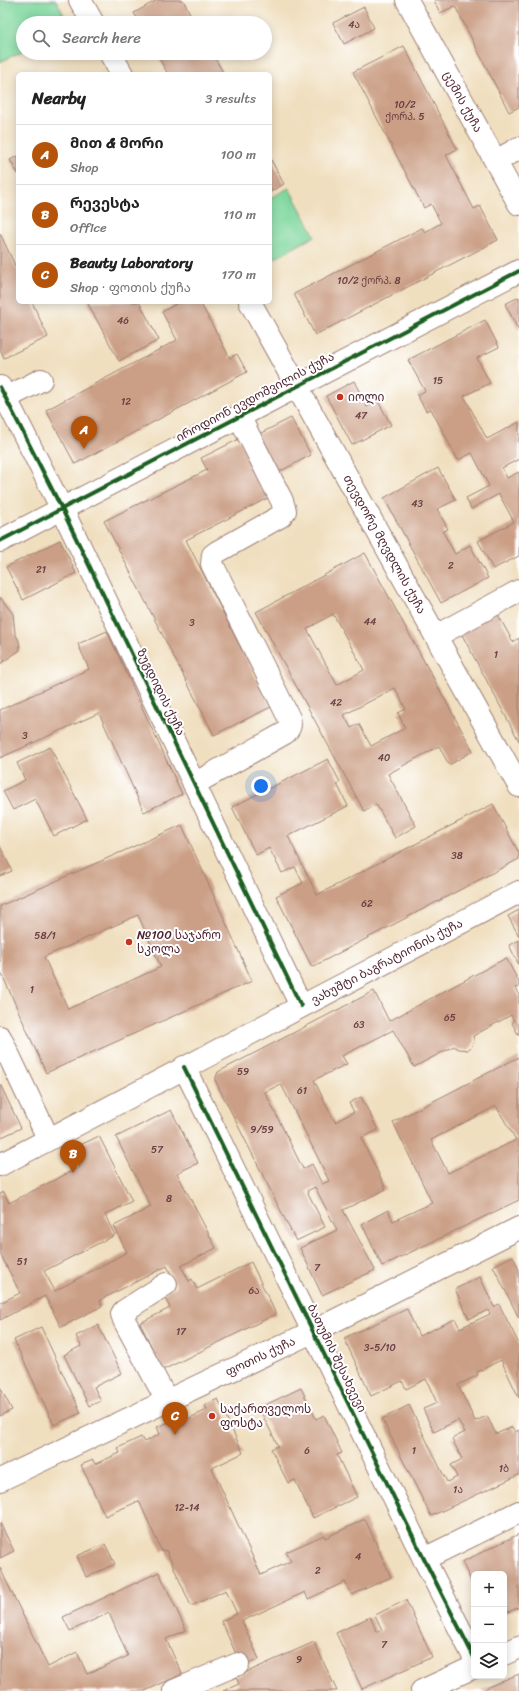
<!DOCTYPE html>
<meta charset="utf-8">
<style>
body{margin:0;font-family:Sriracha,"Noto Sans Georgian",sans-serif;background:#f2f2f2;color:#222}
.controls{position:absolute;right:12px;bottom:12px;display:grid;overflow:hidden;border-radius:6px;box-shadow:0 2px 10px #0003}
.controls button{width:36px;height:36px;display:grid;place-items:center;padding:0;border:0;border-bottom:1px solid #e0e0e0;background:#fff;color:#222;font:20px sans-serif}
.you{position:absolute;left:261px;top:786px;width:14px;height:14px;margin:-10px;border:3px solid #fff;border-radius:50%;background:#1a73e8;box-shadow:0 0 0 6px #1a73e833}
.badge{display:grid;place-items:center;width:26px;height:26px;border-radius:50%;background:#b45309;color:#fff;font-size:13px;font-weight:700}
.pin{position:absolute;translate:-50% -33px;filter:drop-shadow(0 1px 2px #0008)}
.pin::after{content:'';position:absolute;top:21px;width:14px;height:12px;background:inherit;clip-path:polygon(0 0,100% 0,50% 100%)}
.list{margin:0;padding:0;list-style:none}
h2{display:flex;justify-content:space-between;align-items:center;height:52px;margin:0;padding:0 16px;font-size:17px}
h2 small{font-size:13px;font-weight:400;color:#767676}
.list li{display:grid;grid-template-columns:26px 1fr auto;gap:12px;align-items:center;box-sizing:border-box;height:60px;padding:0 16px;border-top:1px solid #e0e0e0}
.list b{display:block;font-size:15px;white-space:nowrap}
.list p{margin:0;font-size:13px;white-space:nowrap;color:#767676}
.list em{font-size:13px;font-style:normal;color:#767676}
.icon{flex:none;width:22px;height:22px;fill:none;stroke:currentColor;stroke-width:2;stroke-linecap:round;stroke-linejoin:round}
.map{position:relative;flex:none;width:519px;height:1691px;overflow:hidden}
.search{position:absolute;background:#fff;box-shadow:0 2px 10px #0003;left:16px;top:16px;width:256px;height:44px;display:flex;align-items:center;gap:10px;box-sizing:border-box;padding:0 14px;border-radius:22px;color:#767676;font-size:15px}
.panel{position:absolute;background:#fff;box-shadow:0 2px 10px #0003;left:16px;top:72px;width:256px;height:232px;border-radius:6px}
.map>svg:first-child{display:block}
.green{fill:#7cd69b;stroke:#637a63}
.building{fill:#cb9f85;fill-rule:evenodd}
.lines{fill:none;stroke-linecap:round;stroke-linejoin:round}
.minor-casing{stroke:#9d7f75;stroke-width:24}
.minor{stroke:#fff;stroke-width:22}
.cycleway-casing{stroke:#fff;stroke-width:6}
.cycleway{stroke:#1b5e20;stroke-width:4}
.poi-dot{fill:#c8321e;stroke:#fff;stroke-width:1.5}
.labels{text-anchor:middle;dominant-baseline:central;stroke-width:4;stroke-linejoin:round;paint-order:stroke}
.number-label{font-size:10px;fill:#6a3f42}
.street-label{font-size:12px;fill:#4a1f2b;stroke:#fff}
.poi-label{font-size:12px;fill:#4a1f2b;stroke:#fff;text-anchor:start}
</style>
<div class="map">
<svg width="519" height="1691" viewBox="0 0 519 1691">
<rect width="100%" height="100%" fill="#fff"/>
<filter id="ink" filterUnits="userSpaceOnUse"><feTurbulence type="fractalNoise" baseFrequency=".025" numOctaves="2"/><feDisplacementMap in="SourceGraphic" scale="8" xChannelSelector="R" yChannelSelector="G"/><feConvolveMatrix kernelMatrix="1 2 1 2 8 2 1 2 1" color-interpolation-filters="sRGB"/></filter>
<filter id="wash" filterUnits="userSpaceOnUse"><feTurbulence type="fractalNoise" baseFrequency=".012" numOctaves="4" result="noise"/><feDisplacementMap in="SourceGraphic" scale="16" xChannelSelector="R" yChannelSelector="G"/><feGaussianBlur stdDeviation="0.9" result="paint"/><feColorMatrix in="noise" values="0 0 0 0 0 0 0 0 0 0 0 0 0 0 0 0 0 1.4 0 .05"/><feComposite in="paint" operator="in"/></filter>
<g filter="url(#wash)">
<rect width="100%" height="100%" fill="#f0dfbf"/>
<path class="green" d="M0 0H56L68 23H23V51L0 62Z
M289 188 315 236 270 261V198Z"/>
<g id="blocks">
<path class="building" d="M157 0H183L195 23H140L134 13Z
M434 0H519V107L509 112 455 6 440 13Z
M364 7 374 28 344 44 333 23Z
M404 46 457 149 446 155 474 209 480 206 498 240 315 335 294 294 422 228 425 232 441 223 431 204 424 208 353 72Z
M156 53H212L224 74H168Z
M18 156V174L10 160Z
M270 158 284 184 270 192Z
M0 233 18 272V302H32L48 337 4 358 0 349Z
M519 297V331L505 304Z
M87 302H139L159 340 119 361Z
M179 302H200L230 358 237 354 247 372 75 464 46 410 177 340 162 312Z
M485 320 499 347 477 358 490 383 464 396 487 439 519 422V459L502 468 507 478 519 472V556L493 569 478 541 514 522 499 494 471 509 466 498 489 486 472 453 458 460 431 409 426 411 417 395 425 391 408 360Z
M354 381 367 407 378 401 391 425 352 445 326 396Z
M291 418 311 455 275 474 255 436Z
M239 439 270 497 186 540 271 707 214 735 104 521 207 470 201 458Z
M438 468 456 500 437 509 448 529 443 532 455 554 470 545 488 578 441 603 384 498Z
M60 540 76 573 23 600 6 567Z
M365 553 473 751 449 765 439 746 388 774 416 826 395 838 376 804 364 811 256 612ZM333 614 364 670 337 685 307 629ZM395 688 406 709 398 713 405 728 371 746 359 724 351 728 344 715Z
M0 597 13 614 15 633 19 641 20 650 0 664Z
M496 611 513 642 519 638V741L460 631Z
M107 631 182 794 144 812 99 713 0 758V710L89 669 78 644Z
M50 747 87 819 54 836 35 799 13 810 3 791 25 780 17 763Z
M328 759 340 782 337 784 348 806 288 836 317 895 493 804 519 853V859L312 967 276 896 303 883 295 867 282 873 269 848 256 855 232 807Z
M182 825 252 981 46 1073 0 970V906ZM138 915 161 967 68 1009 44 957Z
M0 846 12 871 0 876Z
M519 910V936L508 916Z
M519 940V965L509 945Z
M506 958 519 982V987L515 988 519 995V1036L512 1023 514 1021 511 1015 473 1036 474 1041 472 1046 468 1050 458 1049 454 1046 414 1067 393 1030 342 1056 347 1064 314 1080 335 1122 354 1112 349 1103 361 1097 378 1130 361 1138 386 1189 343 1210 375 1270 322 1295 300 1248 337 1230 315 1187 307 1191 325 1227 296 1241 215 1080 218 1072 374 991 389 1021ZM281 1084 319 1160 329 1181 322 1184 312 1164 303 1169 265 1092Z
M519 1057V1200L382 1266 362 1224 388 1210 393 1221 432 1203 393 1122ZM496 1106 516 1140 448 1173 431 1140Z
M0 1084 21 1128 0 1138Z
M171 1110 198 1163 177 1173 216 1248 181 1266 189 1281 192 1279 197 1289 251 1262 276 1314 163 1370 140 1323 170 1308 163 1294 177 1286 167 1266 100 1300 102 1306 61 1327 45 1296 0 1320V1303L20 1293 0 1253V1194L4 1192 9 1203 80 1167 72 1149 99 1136 132 1201 105 1215 115 1235 44 1271 55 1291 127 1252 114 1226 151 1207 116 1137Z
M513 1256 519 1270V1318L493 1266Z
M480 1277 494 1307 499 1304 519 1344V1398L501 1360 477 1372 478 1375 458 1385 475 1421 487 1416 496 1434 512 1427 515 1432 519 1430V1475L431 1516 382 1419 409 1405 447 1482 457 1477 451 1465 462 1459 452 1439 465 1432 458 1420 434 1432 423 1409 437 1403 426 1379 406 1389 402 1381 371 1396 344 1338 407 1309 419 1336 455 1319 460 1328 490 1314 488 1310 469 1319 455 1289Z
M98 1325 122 1373 94 1387 101 1401 89 1406 64 1355 81 1346 76 1336Z
M41 1327 81 1413 54 1425 14 1340Z
M0 1387 12 1410 0 1416Z
M301 1388 316 1419 324 1415 342 1453 337 1455 357 1497 313 1518 295 1480 288 1483 271 1449 278 1446 259 1408Z
M218 1399 243 1453 212 1468 261 1575 291 1561 286 1552 324 1535 325 1538 365 1519 391 1577 352 1595 345 1582 308 1599 305 1592 242 1621 259 1659 242 1667 221 1621 237 1614 226 1590 191 1606 166 1550 162 1552 139 1501 105 1516 81 1465 93 1460 95 1464 120 1453 118 1448 141 1437 144 1442 160 1434 157 1427 183 1416 185 1420 207 1410 205 1405Z
M0 1523 14 1551 0 1558Z
M519 1534V1607L504 1614V1574H474V1587L462 1562Z
M105 1544 115 1564 86 1577 77 1556Z
M0 1568 48 1667 77 1652 87 1674 128 1656 109 1613 70 1631 63 1617 159 1572 186 1630 166 1639 182 1674 145 1691H0Z
M406 1600 432 1657 362 1689 336 1633 370 1617 377 1632 382 1630 375 1615Z
M314 1642 337 1691H223L239 1684 236 1677Z
M519 1674V1691H480L504 1680Z"/>
</g>
</g>
<g filter="url(#ink)">
<use href="#blocks" fill-opacity="0" stroke="#9d7f75" stroke-width="1"/>
<g class="lines">
<defs>
<g id="minor">
<path d="M80 0 93 23"/>
<path id="s1" d="M407 0 519 204"/>
<path d="M110 53 122 74"/>
<path d="M496 161 519 148"/>
<path id="s2" d="M250 302 519 786"/>
<path d="M0 387 62 509 301 1006"/>
<path d="M6 398 41 380"/>
<path d="M0 541 519 271"/>
<path d="M436 636 519 591"/>
<path d="M194 784 285 733C290 728 291 725 289 718L212 564 213 555 217 552 281 516 285 511 282 501 239 416"/>
<path d="M0 1037 48 1138"/>
<path d="M184 1067 424 1559 474 1657"/>
<path id="s3" d="M0 1165 519 892"/>
<path d="M166 1284 124 1311 122 1314 124 1320 167 1401"/>
<path id="s4" d="M0 1480 312 1332 519 1228"/>
<path d="M424 1559 519 1512"/>
<path d="M504 1654 519 1647"/>
<path d="M174 1691 238 1664"/>
<path d="M422 1691 474 1667"/>
</g>
</defs>
<use href="#minor" class="minor-casing"/>
<use href="#minor" class="minor"/>
<defs>
<path id="cycleway" d="M0 387 62 509 301 1006
M0 541 519 271
M184 1067 424 1559 474 1657"/>
</defs>
<use href="#cycleway" class="cycleway-casing"/>
<use href="#cycleway" class="cycleway"/>
</g>
</g>
<g class="poi-dot">
<circle cx="340" cy="397" r="4"/>
<circle cx="129" cy="942" r="4"/>
<circle cx="212" cy="1416" r="4"/>
</g>
<g class="labels">
<g class="number-label">
<text x="354" y="25">4ა</text>
<text x="405" y="105">10/2<tspan x="405" dy="12">ქორპ. 5</tspan></text>
<text x="369" y="281">10/2 ქორპ. 8</text>
<text x="123" y="321">46</text>
<text x="438" y="381">15</text>
<text x="126" y="402">12</text>
<text x="361" y="416">47</text>
<text x="417" y="504">43</text>
<text x="451" y="566">2</text>
<text x="41" y="570">21</text>
<text x="370" y="622">44</text>
<text x="192" y="623">3</text>
<text x="496" y="655">1</text>
<text x="336" y="703">42</text>
<text x="25" y="736">3</text>
<text x="384" y="758">40</text>
<text x="457" y="856">38</text>
<text x="367" y="904">62</text>
<text x="45" y="936">58/1</text>
<text x="32" y="990">1</text>
<text x="450" y="1018">65</text>
<text x="359" y="1025">63</text>
<text x="243" y="1072">59</text>
<text x="302" y="1091">61</text>
<text x="262" y="1130">9/59</text>
<text x="157" y="1150">57</text>
<text x="169" y="1199">8</text>
<text x="22" y="1262">51</text>
<text x="317" y="1268">7</text>
<text x="254" y="1291">6ა</text>
<text x="181" y="1332">17</text>
<text x="380" y="1348">3-5/10</text>
<text x="307" y="1451">6</text>
<text x="414" y="1451">1</text>
<text x="504" y="1469">1ბ</text>
<text x="458" y="1490">1ა</text>
<text x="187" y="1508">12-14</text>
<text x="358" y="1557">4</text>
<text x="318" y="1571">2</text>
<text x="384" y="1645">7</text>
<text x="299" y="1660">9</text>
</g>
<g class="street-label">
<text stroke="none"><textPath href="#s1" startOffset="116">ცემის ქუჩა</textPath></text>
<text transform="translate(255 397) rotate(-28)">იროდიონ ევდოშვილის ქუჩა</text>
<text stroke="none"><textPath href="#s2" startOffset="277">თევდორე მღვდლის ქუჩა</textPath></text>
<text transform="translate(161 692) rotate(64)">ზუგდიდის ქუჩა</text>
<text stroke="none"><textPath href="#s3" startOffset="437">ვახუშტი ბაგრატიონის ქუჩა</textPath></text>
<text stroke="none"><textPath href="#s4" startOffset="288">ფოთის ქუჩა</textPath></text>
<text transform="translate(337 1358) rotate(64)">ბათუმის შესახვევი</text>
</g>
<g class="poi-label">
<text x="348" y="397">იოლი</text>
<text x="137" y="935">№100 საჯარო<tspan x="137" dy="14">სკოლა</tspan></text>
<text x="220" y="1409">საქართველოს<tspan x="220" dy="14">ფოსტა</tspan></text>
</g>
</g>
</svg>
<div class="controls">
<button>+</button>
<button>−</button>
<button><svg class="icon" aria-label="layers" viewBox="0 0 24 24"><path d="M12 4l9 5-9 5-9-5zM3 14l9 5 9-5"/></svg></button>
</div>
<div class="you"></div>
<div class="pin badge" style="left:84px;top:449px">A</div>
<div class="pin badge" style="left:73px;top:1173px">B</div>
<div class="pin badge" style="left:175px;top:1435px">C</div>
<div class="search"><svg class="icon" aria-label="search" viewBox="0 0 24 24"><circle cx="10" cy="10" r="6"/><path d="M15 15l6 6"/></svg>Search here</div>
<section class="panel">
<h2>Nearby<small>3 results</small></h2>
<ul class="list">
<li><span class="badge">A</span><div><b>მით &amp; მორი</b><p>Shop</p></div><em>100 m</em></li>
<li><span class="badge">B</span><div><b>რევესტა</b><p>Office</p></div><em>110 m</em></li>
<li><span class="badge">C</span><div><b>Beauty Laboratory</b><p>Shop · ფოთის ქუჩა</p></div><em>170 m</em></li>
</ul>
</section>
</div>
